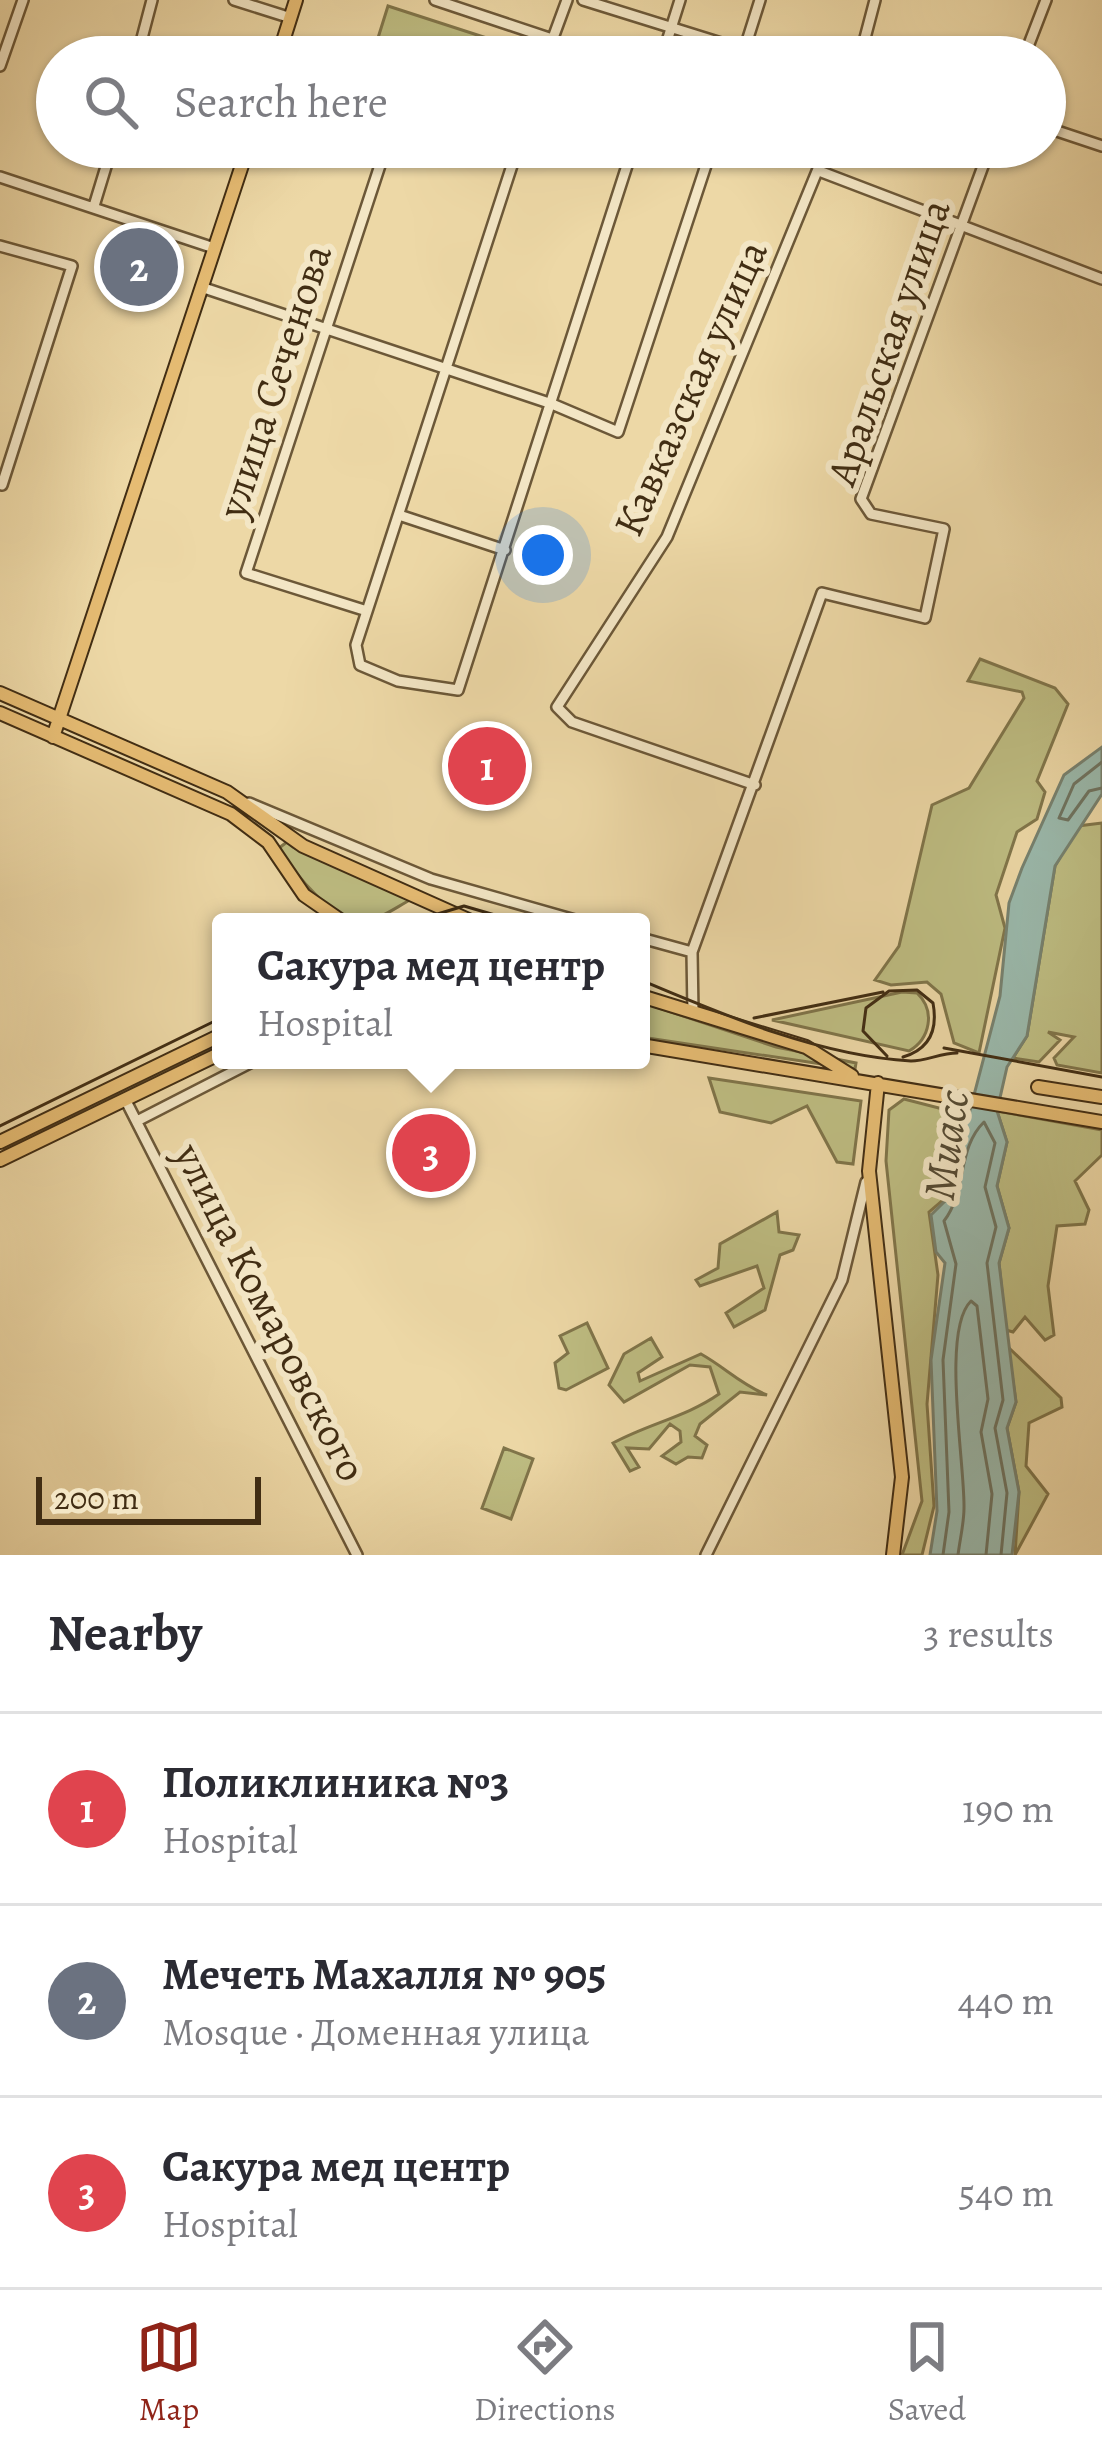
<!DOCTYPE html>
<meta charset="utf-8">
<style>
body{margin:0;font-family:Alegreya,serif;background:#f2f2f3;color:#2b2b33}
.scale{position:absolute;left:36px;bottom:30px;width:225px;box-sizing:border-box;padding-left:12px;border:6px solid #412d13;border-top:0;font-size:33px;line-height:42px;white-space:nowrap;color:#412d13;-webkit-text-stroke:9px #f3e6c5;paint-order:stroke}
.you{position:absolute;left:543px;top:555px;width:42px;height:42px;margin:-30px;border:9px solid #fff;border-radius:50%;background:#1a73e8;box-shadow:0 0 0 18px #1a73e833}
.badge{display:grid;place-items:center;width:78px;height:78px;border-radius:50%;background:#8f2418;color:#fff;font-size:39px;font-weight:700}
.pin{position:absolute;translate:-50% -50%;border:6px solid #fff;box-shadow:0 3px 12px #0006}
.popup{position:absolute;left:212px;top:913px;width:438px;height:156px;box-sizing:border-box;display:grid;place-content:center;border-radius:12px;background:#fff;filter:drop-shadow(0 3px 9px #0005);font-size:39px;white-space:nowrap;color:#7c7c81}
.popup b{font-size:45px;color:#2b2b33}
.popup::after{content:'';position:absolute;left:50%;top:100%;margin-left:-24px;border:24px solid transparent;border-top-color:#fff}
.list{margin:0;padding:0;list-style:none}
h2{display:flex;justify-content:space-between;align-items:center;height:156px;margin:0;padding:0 48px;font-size:51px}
h2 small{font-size:39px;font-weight:400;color:#7c7c81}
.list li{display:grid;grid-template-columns:78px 1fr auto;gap:36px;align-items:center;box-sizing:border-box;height:192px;padding:0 48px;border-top:3px solid #e1e1e2}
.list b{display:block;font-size:45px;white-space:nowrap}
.list p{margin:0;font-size:39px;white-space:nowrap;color:#7c7c81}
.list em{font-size:39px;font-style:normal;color:#7c7c81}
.icon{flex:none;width:66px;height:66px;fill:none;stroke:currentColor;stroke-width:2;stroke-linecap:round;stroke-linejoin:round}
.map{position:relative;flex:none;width:1102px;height:1555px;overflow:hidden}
.search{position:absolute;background:#fff;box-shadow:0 3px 9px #0004;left:36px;right:36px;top:36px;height:132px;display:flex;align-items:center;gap:30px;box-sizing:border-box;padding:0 42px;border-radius:66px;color:#7c7c81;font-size:45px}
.sheet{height:732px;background:#fff}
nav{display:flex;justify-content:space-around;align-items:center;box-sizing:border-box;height:168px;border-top:3px solid #e1e1e2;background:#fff;font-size:33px;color:#7c7c81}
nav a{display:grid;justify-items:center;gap:6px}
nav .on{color:#8f2418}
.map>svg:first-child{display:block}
.green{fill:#bebd82;stroke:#80754a;stroke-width:3}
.water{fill:#9ab9ac;stroke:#76816f;stroke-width:3}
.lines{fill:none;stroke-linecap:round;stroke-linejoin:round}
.shore{stroke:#6e7360;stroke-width:3}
.minor-casing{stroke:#6c5838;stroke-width:14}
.major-casing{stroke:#412d13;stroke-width:16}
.minor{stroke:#f3e6c5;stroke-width:9}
.major{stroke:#e6bc73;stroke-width:12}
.tram{stroke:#412d13;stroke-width:3}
.labels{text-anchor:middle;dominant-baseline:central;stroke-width:12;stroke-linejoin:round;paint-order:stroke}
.street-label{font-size:42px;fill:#412d13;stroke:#f3e6c5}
.water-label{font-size:45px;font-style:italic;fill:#534932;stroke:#f3e6c5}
</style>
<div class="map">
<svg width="1102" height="1555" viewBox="0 0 1102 1555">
<rect width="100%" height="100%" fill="#edd8a6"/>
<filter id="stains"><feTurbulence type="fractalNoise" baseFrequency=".00167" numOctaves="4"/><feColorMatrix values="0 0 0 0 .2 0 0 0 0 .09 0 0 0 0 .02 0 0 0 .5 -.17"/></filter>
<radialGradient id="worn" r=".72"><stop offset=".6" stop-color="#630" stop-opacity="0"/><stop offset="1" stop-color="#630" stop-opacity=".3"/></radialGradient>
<path class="green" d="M388 6 496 41 491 57H372Z
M980 659 1055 688 1068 704 1037 781 1045 792 1037 819 1017 832 996 895 1005 928 979 1053 954 1043 941 994 927 982 891 985 875 980 899 946 932 805 969 788 1024 698 1022 692 968 681Z
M1102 823V1073L1057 1065 1054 1058 1074 1037 1048 1032 1060 1040 1039 1062 1013 1058 1027 1036 1055 866 1078 826Z
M287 842 293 847 410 900C397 907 380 919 366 922 336 927 292 870 279 848Z
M902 992 917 993C936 1011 930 1039 909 1051L772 1020Z
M641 1002 776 1047 856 1063 855 1069 641 1037Z
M709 1078 861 1101 853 1164 837 1162 807 1106 771 1123 720 1112Z
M904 1099 966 1115 949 1156 942 1201 929 1212 938 1275 927 1404 934 1506 922 1555H902L922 1501 886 1161 889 1110Z
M997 1111 1102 1130V1155L1075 1181 1089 1210 1085 1224 1057 1226 1048 1286 1054 1335 1045 1340 1025 1317 1013 1332 1006 1330 999 1263 1009 1228 997 1186 1007 1142Z
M777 1212 779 1232 799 1235 793 1250 780 1255 765 1310 734 1327 726 1313 764 1288 757 1266 700 1286 696 1280 718 1268 720 1244Z
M587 1323 608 1368 566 1390 559 1388 555 1363 568 1353 560 1336Z
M651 1338 662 1357 638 1373 640 1381 701 1354C726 1368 740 1384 767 1395L740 1392 700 1424 695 1436 707 1445 702 1458 688 1457 676 1464 662 1456 681 1442 680 1431 670 1424 649 1449 627 1448 639 1467 630 1471 613 1443C650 1423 686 1417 719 1394L710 1367 690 1365 624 1402 609 1385 624 1354Z
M1008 1347 1061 1398 1062 1407 1029 1423 1026 1466 1048 1494 1015 1555 1019 1492 1007 1428 1016 1402Z
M504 1448 533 1459 511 1519 482 1508Z"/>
<path class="water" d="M1102 747V794L1055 866 1027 1036 1007 1067 997 1111 1007 1142 997 1186 1009 1228 999 1263 1016 1402 1007 1428 1019 1492 1012 1555H930L937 1511 931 1360 945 1263 936 1252 931 1215 946 1200 953 1149 968 1118 1000 996 1009 903 1022 868 1064 775Z"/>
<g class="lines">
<path class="shore" d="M1102 762 1074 784 1059 818 1068 820 1089 791 1102 788
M943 1555 949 1512 943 1360 956 1264 944 1221C967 1191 957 1148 984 1122L995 1143 985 1187 996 1227 987 1263 1003 1400 995 1428 1007 1493 1001 1555
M958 1555C960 1539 964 1523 964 1508 965 1464 941 1330 971 1301L977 1306 988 1399 981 1432 992 1494 986 1555"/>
<defs>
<path id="minor" d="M234 0 291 18
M435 0 552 39
M583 0 766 57
M137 57 152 0
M546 57 567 0
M662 57 680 0
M742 57 760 0
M860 57 875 0
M1024 57 1046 0
M0 66 23 0
M1045 127 1102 146
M491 147 516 155
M518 147 356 645 360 665 398 681 458 690 633 147
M819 171 1102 279
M0 177 214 248
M94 206 112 147
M0 246 72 266 2 485
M201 287 552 404 618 432 712 147
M399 515 505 550
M367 611 246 573 386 147
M755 785 572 722 557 707 667 537 827 147
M249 803 431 879 582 922
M641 938 692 952
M693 1013 692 952 822 593 925 618 944 529 871 514 861 499 990 147
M125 1099 357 1555
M137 1121 256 1060
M706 1555 842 1280 866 1182"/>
<path id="major" d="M278 57 296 0
M0 693 227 792 303 846 473 922
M0 713 231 814 268 842 304 895 343 922
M53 737 248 147
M641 996 806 1047 852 1076
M641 1045 1102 1122
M878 1083 869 1171 902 1477 893 1555
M1038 1087 1102 1097
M0 1142 221 1035
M0 1160 221 1053"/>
</defs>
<use href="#minor" class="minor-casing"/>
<use href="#major" class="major-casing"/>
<use href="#minor" class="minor"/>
<use href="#major" class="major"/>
<path class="tram" d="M411 922 464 906 519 922
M641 980C724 1015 819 1056 911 1061 926 1061 941 1053 957 1053
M754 1018 883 992
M944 1048 1102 1077
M887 1056 863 1031 866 1008 889 991 917 990 933 1003C938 1030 930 1049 903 1057
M0 1126 221 1018"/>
</g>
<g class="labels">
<g class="street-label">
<text transform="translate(888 342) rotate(-71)">Аральская улица</text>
<text transform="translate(274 381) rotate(-72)">улица Сеченова</text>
<text transform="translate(690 388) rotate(-66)">Кавказская улица</text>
<text transform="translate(271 1312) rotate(63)">улица Комаровского</text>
</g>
<g class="water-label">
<text transform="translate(946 1145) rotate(-82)">Миасс</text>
</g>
</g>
<rect width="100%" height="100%" filter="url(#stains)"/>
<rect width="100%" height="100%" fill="url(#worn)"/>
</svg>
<div class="scale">200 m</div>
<div class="you"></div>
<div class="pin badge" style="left:487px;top:766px;background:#e0444e">1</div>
<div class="pin badge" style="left:139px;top:267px;background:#6b7280">2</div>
<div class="pin badge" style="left:431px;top:1153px;background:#e0444e">3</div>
<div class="popup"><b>Сакура мед центр</b>Hospital</div>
<div class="search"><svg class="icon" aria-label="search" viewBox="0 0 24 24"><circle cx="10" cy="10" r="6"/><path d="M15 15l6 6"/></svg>Search here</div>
</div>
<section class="sheet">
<h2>Nearby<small>3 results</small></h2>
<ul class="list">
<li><span class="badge" style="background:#e0444e">1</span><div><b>Поликлиника №3</b><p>Hospital</p></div><em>190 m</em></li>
<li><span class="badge" style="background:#6b7280">2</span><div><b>Мечеть Махалля № 905</b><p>Mosque · Доменная улица</p></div><em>440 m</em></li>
<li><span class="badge" style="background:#e0444e">3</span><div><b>Сакура мед центр</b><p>Hospital</p></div><em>540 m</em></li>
</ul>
</section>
<nav>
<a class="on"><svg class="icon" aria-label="map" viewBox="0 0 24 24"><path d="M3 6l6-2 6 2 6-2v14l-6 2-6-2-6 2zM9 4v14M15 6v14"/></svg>Map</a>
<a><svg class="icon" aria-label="directions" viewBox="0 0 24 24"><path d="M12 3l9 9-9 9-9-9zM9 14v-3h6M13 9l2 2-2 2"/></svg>Directions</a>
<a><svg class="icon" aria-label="saved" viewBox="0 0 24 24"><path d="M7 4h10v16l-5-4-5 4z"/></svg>Saved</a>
</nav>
